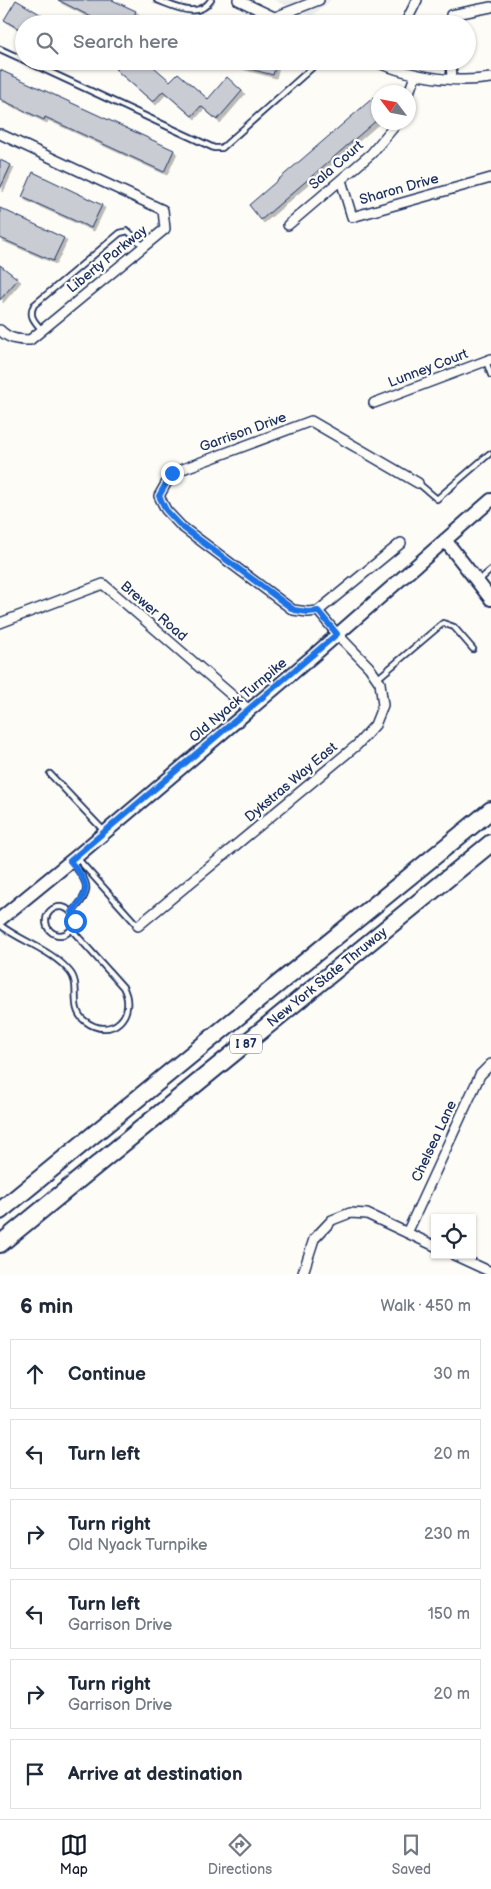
<!DOCTYPE html>
<meta charset="utf-8">
<style>
body{margin:0;font-family:"Balsamiq Sans",sans-serif;background:#f2f2f3;color:#1f2937}
.controls{position:absolute;right:15px;bottom:15px;display:grid;overflow:hidden;border-radius:0px;box-shadow:0 1px 4px #0004}
.controls button{width:45px;height:45px;display:grid;place-items:center;padding:0;border:0;border-bottom:1px solid #e0e1e3;background:#fff;color:#1f2937;font:25px sans-serif}
.compass{position:absolute;left:371px;top:85px;width:45px;height:45px;border-radius:50%;background:#fff;box-shadow:0 1px 4px #0004;rotate:302deg}
.stop{position:absolute;width:15px;height:15px;margin:-11px;border:4px solid #1a73e8;border-radius:50%;background:#fff}
.stop.end{background:#1a73e8;border-color:#fff;box-shadow:0 1px 5px #0008}
.list{margin:0;padding:0;list-style:none}
h2{display:flex;justify-content:space-between;align-items:center;height:65px;margin:0;padding:0 20px;font-size:21px}
h2 small{font-size:16px;font-weight:400;color:#747a83}
.list li{display:grid;grid-template-columns:32px 1fr auto;gap:15px;align-items:center;box-sizing:border-box;height:70px;margin:0 10px 10px;padding:0 10px;border:1px solid #e0e1e3;border-radius:0px}
.list b{display:block;font-size:19px;white-space:nowrap}
.list p{margin:0;font-size:16px;white-space:nowrap;color:#747a83}
.list em{font-size:16px;font-style:normal;color:#747a83}
.icon{flex:none;width:28px;height:28px;fill:none;stroke:currentColor;stroke-width:2;stroke-linecap:round;stroke-linejoin:round}
.map{position:relative;flex:none;width:491px;height:1274px;overflow:hidden}
.search{position:absolute;background:#fff;box-shadow:0 1px 4px #0004;left:15px;right:15px;top:15px;height:55px;display:flex;align-items:center;gap:12px;box-sizing:border-box;padding:0 18px;border-radius:28px;color:#747a83;font-size:19px}
.sheet{height:545px;background:#fff}
nav{display:flex;justify-content:space-around;align-items:center;box-sizing:border-box;height:70px;border-top:1px solid #e0e1e3;background:#fff;font-size:14px;color:#747a83}
nav a{display:grid;justify-items:center;gap:2px}
nav .on{color:#111827}
.map>svg:first-child{display:block}
.built{fill:#edeeec}
.building{fill:#c9ccd3;stroke:#1b2f5e;filter:url(#shadow)}
.lines{fill:none;stroke-linecap:round;stroke-linejoin:round}
.lane-casing{stroke:#1b2f5e;stroke-width:8}
.street-casing{stroke:#1b2f5e;stroke-width:12}
.secondary-casing{stroke:#1b2f5e;stroke-width:16}
.highway-casing{stroke:#1b2f5e;stroke-width:20}
.lane{stroke:#fdfcf7;stroke-width:4.5}
.street{stroke:#fdfcf7;stroke-width:9}
.secondary{stroke:#fdfcf7;stroke-width:12}
.highway{stroke:#fdfcf7;stroke-width:16}
.route{stroke:#1a73e8;stroke-width:6}
.labels{text-anchor:middle;dominant-baseline:central;stroke-width:4.5;stroke-linejoin:round;paint-order:stroke}
.shield{fill:#fdfcf7;stroke:#5f6c8c;stroke-width:1}
.shield-label{font-size:12px;font-weight:bold;fill:#1b2f5e}
.street-label{font-size:14px;fill:#1b2f5e;stroke:#fdfcf7}
</style>
<div class="map">
<svg width="491" height="1274" viewBox="0 0 491 1274">
<defs>
<filter id="shadow"><feDropShadow dx="3" dy="3" stdDeviation="0" flood-color="#0004"/></filter>
</defs>
<rect width="100%" height="100%" fill="#fdfcf7"/>
<filter id="ink" filterUnits="userSpaceOnUse"><feTurbulence type="fractalNoise" baseFrequency=".02" numOctaves="2"/><feDisplacementMap in="SourceGraphic" scale="10" xChannelSelector="R" yChannelSelector="G"/><feConvolveMatrix kernelMatrix="1 2 1 2 8 2 1 2 1" color-interpolation-filters="sRGB"/></filter>
<g filter="url(#ink)">
<path class="built" d="M274 0H331L311 17Z"/>
<path class="building" d="M16 0 57 24H24V32L4 20Z
M58 0H112L136 11 130 24H105Z
M124 61H147L170 81 178 73 208 99 227 77 242 91 217 120 201 106 192 116 163 91 153 102 116 70Z
M232 61H277L273 75 231 64Z
M0 70 174 150 164 172 45 117 44 120 0 99Z
M374 97 378 102V119L261 220 249 205Z
M0 160 11 165 0 189Z
M33 172 102 205 91 228 22 197Z
M0 208 64 238 53 261 0 238Z
M0 265 18 279 0 300Z"/>
<g class="lines">
<defs>
<path id="lane" d="M157 0C174 6 198 20 211 0
M0 49 24 60
M26 61 214 148H222L314 66 317 61
M42 330C35 322 28 316 34 305L120 233 128 231 144 247
M486 361 491 375
M418 483 437 499 489 454
M478 581 491 570
M377 679 443 623 454 627 473 649
M50 774 104 831
M77 858 138 926
M46 921a14 14 0 1 1 28 0a14 14 0 1 1-28 0Z
M72 912C92 891 90 884 72 863
M0 925C22 942 52 950 70 972 82 986 68 1008 85 1021 111 1041 138 1015 123 987L72 930"/>
<path id="street" d="M238 0 289 24
M275 17 319 0
M405 24 417 0
M451 24V15L491 7
M373 61C411 76 451 84 491 78
M451 61 452 79
M408 95 415 76
M0 134 163 210 165 229 30 340C17 340 9 339 0 330
M341 180 352 217 491 178
M288 225 371 154 398 122
M374 403 491 359
M401 543 318 611 308 612 293 610 181 526 166 510 159 496 172 473 311 421 418 483
M0 623 103 584 249 710
M138 926 357 745 375 725 383 705 380 683 369 667 337 634 318 611
M407 1233 480 1075 491 1064
M454 1255 491 1272
M303 1273 314 1239 332 1220 350 1213 367 1214 435 1246"/>
<path id="secondary" d="M445 540 491 599
M0 919 76 857 313 656 491 500"/>
<path id="highway" d="M0 1211 491 810
M0 1244 491 843"/>
</defs>
<use href="#lane" class="lane-casing"/>
<use href="#street" class="street-casing"/>
<use href="#secondary" class="secondary-casing"/>
<use href="#highway" class="highway-casing"/>
<use href="#lane" class="lane"/>
<use href="#street" class="street"/>
<use href="#secondary" class="secondary"/>
<use href="#highway" class="highway"/>
</g>
</g>
<g class="lines" filter="url(#ink)">
<path class="route" d="M75 921 72 912C93 889 88 883 70 861L337 634 318 611 308 612 294 610 181 526 166 510 159 496 172 473"/>
</g>
<g class="labels">
<rect class="shield" x="230" y="1034.5" width="32" height="19" rx="4"/>
<g class="shield-label">
<text x="246" y="1044">I 87</text>
</g>
<g class="street-label">
<text transform="translate(336 165) rotate(-41)">Sala Court</text>
<text transform="translate(399 189) rotate(-16)">Sharon Drive</text>
<text transform="translate(107 259) rotate(-39)">Liberty Parkway</text>
<text transform="translate(428 368) rotate(-21)">Lunney Court</text>
<text transform="translate(243 432) rotate(-20)">Garrison Drive</text>
<text transform="translate(154 611) rotate(41)">Brewer Road</text>
<text transform="translate(238 700) rotate(-40)">Old Nyack Turnpike</text>
<text transform="translate(291 782) rotate(-40)">Dykstras Way East</text>
<text transform="translate(327 977) rotate(-39)">New York State Thruway</text>
<text transform="translate(434 1141) rotate(-65)">Chelsea Lane</text>
</g>
</g>
</svg>
<div class="controls">
<button><svg class="icon" aria-label="locate" viewBox="0 0 24 24"><circle cx="12" cy="12" r="6"/><path d="M12 2v4M12 18v4M2 12h4M18 12h4"/></svg></button>
</div>
<svg class="compass" viewBox="-18 -18 36 36"><path d="M0-13l5 13h-10z" fill="#e53935"/><path d="M0 13l5-13h-10z" fill="#747a83"/></svg>
<div class="stop" style="left:75px;top:921px"></div>
<div class="stop end" style="left:172px;top:473px"></div>
<div class="search"><svg class="icon" aria-label="search" viewBox="0 0 24 24"><circle cx="10" cy="10" r="6"/><path d="M15 15l6 6"/></svg>Search here</div>
</div>
<section class="sheet">
<h2>6 min<small>Walk · 450 m</small></h2>
<ul class="list">
<li><svg class="icon" aria-label="ahead" viewBox="0 0 24 24"><path d="M12 20V5M6 11l6-6 6 6"/></svg><div><b>Continue</b></div><em>30 m</em></li>
<li><svg class="icon" aria-label="left" viewBox="0 0 24 24"><path d="M17 20v-9H6M10 6l-5 5 5 5"/></svg><div><b>Turn left</b></div><em>20 m</em></li>
<li><svg class="icon" aria-label="right" viewBox="0 0 24 24"><path d="M7 20v-9h11M14 6l5 5-5 5"/></svg><div><b>Turn right</b><p>Old Nyack Turnpike</p></div><em>230 m</em></li>
<li><svg class="icon" aria-label="left" viewBox="0 0 24 24"><path d="M17 20v-9H6M10 6l-5 5 5 5"/></svg><div><b>Turn left</b><p>Garrison Drive</p></div><em>150 m</em></li>
<li><svg class="icon" aria-label="right" viewBox="0 0 24 24"><path d="M7 20v-9h11M14 6l5 5-5 5"/></svg><div><b>Turn right</b><p>Garrison Drive</p></div><em>20 m</em></li>
<li><svg class="icon" aria-label="arrive" viewBox="0 0 24 24"><path d="M6 21V4h12l-3 4 3 4H6"/></svg><div><b>Arrive at destination</b></div></li>
</ul>
</section>
<nav>
<a class="on"><svg class="icon" aria-label="map" viewBox="0 0 24 24"><path d="M3 6l6-2 6 2 6-2v14l-6 2-6-2-6 2zM9 4v14M15 6v14"/></svg>Map</a>
<a><svg class="icon" aria-label="directions" viewBox="0 0 24 24"><path d="M12 3l9 9-9 9-9-9zM9 14v-3h6M13 9l2 2-2 2"/></svg>Directions</a>
<a><svg class="icon" aria-label="saved" viewBox="0 0 24 24"><path d="M7 4h10v16l-5-4-5 4z"/></svg>Saved</a>
</nav>
